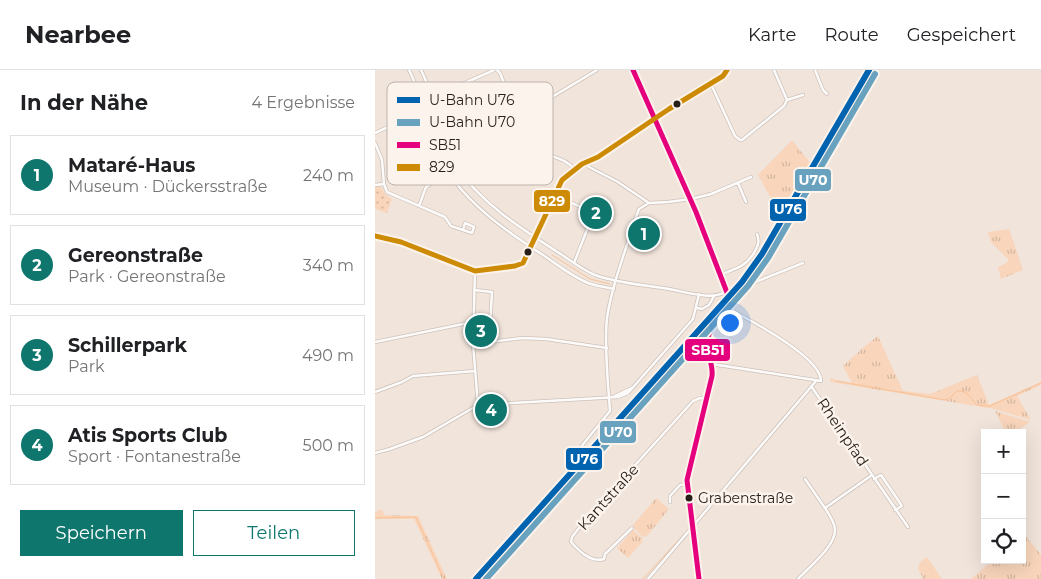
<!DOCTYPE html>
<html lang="de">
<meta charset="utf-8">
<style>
body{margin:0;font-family:Montserrat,sans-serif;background:#f2f2f2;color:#202124}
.controls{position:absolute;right:15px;bottom:15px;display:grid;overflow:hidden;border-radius:0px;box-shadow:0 5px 20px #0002}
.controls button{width:45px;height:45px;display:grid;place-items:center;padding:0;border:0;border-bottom:1px solid #e0e0e0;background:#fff;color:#202124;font:25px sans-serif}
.you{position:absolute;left:354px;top:252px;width:18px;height:18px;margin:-12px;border:4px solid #fff;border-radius:50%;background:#1a73e8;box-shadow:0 0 0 8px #1a73e833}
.badge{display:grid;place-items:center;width:32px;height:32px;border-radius:50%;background:#0f766e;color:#fff;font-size:16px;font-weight:700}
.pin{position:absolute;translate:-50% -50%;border:2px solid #fff;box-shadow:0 1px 5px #0006}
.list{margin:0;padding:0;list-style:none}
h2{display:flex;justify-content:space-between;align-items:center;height:65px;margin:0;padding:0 20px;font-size:21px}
h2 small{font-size:16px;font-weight:400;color:#757577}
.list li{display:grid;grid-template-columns:32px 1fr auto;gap:15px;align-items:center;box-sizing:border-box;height:80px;margin:0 10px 10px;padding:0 10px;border:1px solid #e0e0e0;border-radius:0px}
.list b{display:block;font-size:19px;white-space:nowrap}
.list p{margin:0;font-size:16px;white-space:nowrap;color:#757577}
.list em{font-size:16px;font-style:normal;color:#757577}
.actions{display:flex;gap:10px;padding:15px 20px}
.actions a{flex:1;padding:11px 0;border:1px solid #0f766e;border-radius:0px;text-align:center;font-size:18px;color:#0f766e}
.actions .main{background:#0f766e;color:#fff}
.icon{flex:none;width:28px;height:28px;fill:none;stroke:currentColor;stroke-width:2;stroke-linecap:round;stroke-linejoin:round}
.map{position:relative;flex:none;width:666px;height:509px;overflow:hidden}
header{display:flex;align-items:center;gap:30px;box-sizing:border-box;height:70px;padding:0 25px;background:#fff;border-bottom:1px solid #e0e0e0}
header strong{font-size:24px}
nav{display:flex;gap:28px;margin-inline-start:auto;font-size:18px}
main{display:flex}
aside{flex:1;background:#fff}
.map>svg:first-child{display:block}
.grass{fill:url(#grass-tufts)}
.park{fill:url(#park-dots)}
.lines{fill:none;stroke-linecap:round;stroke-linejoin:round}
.stream{stroke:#f8c096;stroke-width:1}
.minor-casing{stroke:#ccc2bb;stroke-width:4}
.secondary-casing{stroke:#ccc2bb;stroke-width:5}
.minor{stroke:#fdfbfa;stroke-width:2.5}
.secondary{stroke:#fdfbfa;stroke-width:4}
.bus-1-casing{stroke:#fcf3ec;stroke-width:9}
.bus-2-casing{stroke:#fcf3ec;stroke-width:9}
.bus-1{stroke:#e5007d;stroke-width:5}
.bus-2{stroke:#cd8b05;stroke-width:5}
.metro-1-casing{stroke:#fcf3ec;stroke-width:10}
.metro-2-casing{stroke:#fcf3ec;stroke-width:10}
.metro-1{stroke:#0063af;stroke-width:6}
.metro-2{stroke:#69a2be;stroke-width:6}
.bus-dot{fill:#261e18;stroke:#fcf3ec;stroke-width:2}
.labels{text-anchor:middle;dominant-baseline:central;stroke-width:5;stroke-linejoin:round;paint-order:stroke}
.bus-label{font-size:14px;fill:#261e18;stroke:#fcf3ec;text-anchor:start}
.street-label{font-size:15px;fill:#261e18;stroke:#fcf3ec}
.key{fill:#fcf3ec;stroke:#bcb3ac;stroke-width:1}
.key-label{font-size:14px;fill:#261e18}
.line-badge{stroke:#fcf3ec;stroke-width:2}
.badge-label{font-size:14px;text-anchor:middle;font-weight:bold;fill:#fff}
</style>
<header>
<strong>Nearbee</strong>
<nav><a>Karte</a><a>Route</a><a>Gespeichert</a></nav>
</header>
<main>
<aside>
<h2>In der Nähe<small>4 Ergebnisse</small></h2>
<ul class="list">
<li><span class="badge">1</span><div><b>Mataré-Haus</b><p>Museum · Dückersstraße</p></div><em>240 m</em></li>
<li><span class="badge">2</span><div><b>Gereonstraße</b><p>Park · Gereonstraße</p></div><em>340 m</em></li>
<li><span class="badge">3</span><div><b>Schillerpark</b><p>Park</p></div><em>490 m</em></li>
<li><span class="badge">4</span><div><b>Atis Sports Club</b><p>Sport · Fontanestraße</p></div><em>500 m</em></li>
</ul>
<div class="actions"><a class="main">Speichern</a><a>Teilen</a></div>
</aside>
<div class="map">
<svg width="666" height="509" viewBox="0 0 666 509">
<defs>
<pattern id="grass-tufts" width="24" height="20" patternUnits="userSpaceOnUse" patternTransform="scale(1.25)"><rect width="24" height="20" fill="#f8d5bb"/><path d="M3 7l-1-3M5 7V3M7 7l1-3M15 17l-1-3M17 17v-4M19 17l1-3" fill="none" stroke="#d4b6a0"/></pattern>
<pattern id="park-dots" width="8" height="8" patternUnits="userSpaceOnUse" patternTransform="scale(1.25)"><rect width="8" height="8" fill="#f8d5bb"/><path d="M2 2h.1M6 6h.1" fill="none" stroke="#d4b6a0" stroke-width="1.8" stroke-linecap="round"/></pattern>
</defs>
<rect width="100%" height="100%" fill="#f1e4db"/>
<path class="grass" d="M499 0H502L408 163 382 199Z
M417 70 437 95 406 147 383 105Z
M634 159 648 200 626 209 623 197 633 192V189L616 172 613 162Z
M503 266 528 321 555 324 602 305 614 335 666 312V315L642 326 656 350 619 339 456 312 455 310 457 308 460 310 477 313 468 296 490 276Z
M620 341 655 352 639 363H631Z
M281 428 294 439 272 466 268 467 259 458 258 455Z
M7 439 9 445 43 446 72 509H67L39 449H0V442Z
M258 460 267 468V472L253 488 242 478Z
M650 465 666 485V509H596L618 490H647V467Z
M552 487 567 509H548L543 498 545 492Z"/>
<path class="park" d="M0 116 6 117 11 125 17 129 12 143 0 139Z
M99 252H114L113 271 100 272Z"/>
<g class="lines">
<path class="stream" d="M177 185 215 209 235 214
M461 311 570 330 575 328 582 321C593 320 595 328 602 335L615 336 666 313
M0 448 41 447 69 509
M268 509 312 461"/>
<defs>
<path id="minor" d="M34 0C48 26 49 57 62 83 84 129 129 160 171 187 184 196 198 207 213 213 221 216 230 217 239 219
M46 0C62 30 60 67 81 96 106 133 144 157 181 181 194 189 206 199 220 205 245 214 273 215 299 220 315 223 336 230 350 222
M122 0 125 3 149 65C153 71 157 76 163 80 175 87 191 88 199 99
M440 0 448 20 452 24
M336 14 360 66 365 70H367L409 36 412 30 399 0
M56 25 76 19 119 0
M412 30 428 25
M142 48 222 0
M0 63 58 36
M0 73 7 90 9 114 12 122 70 147 76 156 88 160 90 153 99 157 97 163 88 160
M210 92 214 97 243 112 274 133 293 132 316 129 336 124 376 107
M363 113 371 132
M0 115 9 114
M179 126C190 131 211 136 217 147L199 193
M44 136 51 117 81 98
M0 166 26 172 100 201 140 196 148 193 150 189 179 126 187 110 193 104 207 94 223 87 294 39 348 6 352 0
M100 201 98 274 103 335
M345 205C361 198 369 198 379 183 383 175 385 172 382 164
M99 220 117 222 114 272
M356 233 360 230 373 215 428 193
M322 238 327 239 334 235 339 226
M0 272 98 252
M98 274 147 268 171 269 232 278
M337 294 446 311C446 287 375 250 354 239
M436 316 533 457
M0 322 27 312 38 306 100 301
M240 326 257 318
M205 378 235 341C233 314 229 275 232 248 237 214 251 180 261 147L264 139 274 133
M0 383 15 379 48 367 103 335 243 327 253 323 318 249 324 224
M430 409 450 438
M499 409 506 405 527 436 520 440
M295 432V426L305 415 312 414
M257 458 230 484 229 489C216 493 204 481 196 472L197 467 207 454 318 331 325 328 331 329
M273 509 441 311
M423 509C434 497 461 476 460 459 459 451 454 444 450 438L497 405"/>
<path id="secondary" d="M258 0C277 43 298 86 316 129 331 163 341 199 356 233L355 237C345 249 329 261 332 278 333 288 339 295 337 306L312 410 324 509"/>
</defs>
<use href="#minor" class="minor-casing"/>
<use href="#secondary" class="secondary-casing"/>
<use href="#minor" class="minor"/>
<use href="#secondary" class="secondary"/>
<defs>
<path id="bus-1" d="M258 0 321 142 356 233 355 237C343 250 328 263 333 282 335 291 338 297 337 306L312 410 324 509"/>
<path id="bus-2" d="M0 166 26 172 100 201 140 196 148 193 187 110 207 94 223 87 294 39 348 6 352 0"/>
</defs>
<use href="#bus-1" class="bus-1-casing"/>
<use href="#bus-2" class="bus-2-casing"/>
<use href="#bus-1" class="bus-1"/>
<use href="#bus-2" class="bus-2"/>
<defs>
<path id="metro-1" d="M101 509 367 212 387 184 494 0"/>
<path id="metro-2" d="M111 509 373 216 393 188 500 4"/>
</defs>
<use href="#metro-1" class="metro-1-casing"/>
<use href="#metro-2" class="metro-2-casing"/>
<use href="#metro-1" class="metro-1"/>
<use href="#metro-2" class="metro-2"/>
</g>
<g class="bus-dot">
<circle cx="302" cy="34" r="4.5"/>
<circle cx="153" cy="182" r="4.5"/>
<circle cx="314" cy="428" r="4.5"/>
</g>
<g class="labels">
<g class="bus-label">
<text x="323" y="428">Grabenstraße</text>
</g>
<g class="street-label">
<text transform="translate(468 362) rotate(56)">Rheinpfad</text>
<text transform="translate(233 427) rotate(-48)">Kantstraße</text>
</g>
</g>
<rect x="12" y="12" width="166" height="103" rx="8" class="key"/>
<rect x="22" y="27" width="23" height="6" fill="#0063af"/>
<rect x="22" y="49" width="23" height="7" fill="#69a2be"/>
<rect x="22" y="72" width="23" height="6" fill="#e5007d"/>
<rect x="22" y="94" width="23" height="7" fill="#cd8b05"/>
<g class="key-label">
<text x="54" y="35">U-Bahn U76</text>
<text x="54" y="57">U-Bahn U70</text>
<text x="54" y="80">SB51</text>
<text x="54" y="102">829</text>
</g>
<g class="line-badge">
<rect x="419" y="98" width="38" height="24" rx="5" fill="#69a2be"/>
<rect x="158" y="119" width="38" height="24" rx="5" fill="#cd8b05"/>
<rect x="394" y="128" width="38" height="24" rx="5" fill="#0063af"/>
<rect x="309" y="268" width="47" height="24" rx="5" fill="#e5007d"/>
<rect x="224" y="350" width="38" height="24" rx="5" fill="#69a2be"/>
<rect x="190" y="377" width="38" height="24" rx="5" fill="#0063af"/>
</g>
<g class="badge-label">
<text x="438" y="115">U70</text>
<text x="177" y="136">829</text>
<text x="413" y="144">U76</text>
<text x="333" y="285">SB51</text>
<text x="243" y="367">U70</text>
<text x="209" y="394">U76</text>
</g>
</svg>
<div class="controls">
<button>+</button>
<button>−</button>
<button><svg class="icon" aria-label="locate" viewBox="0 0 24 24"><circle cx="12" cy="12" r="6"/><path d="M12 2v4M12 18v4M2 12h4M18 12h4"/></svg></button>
</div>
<div class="you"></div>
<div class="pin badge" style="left:269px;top:164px">1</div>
<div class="pin badge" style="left:221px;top:143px">2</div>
<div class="pin badge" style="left:106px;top:261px">3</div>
<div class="pin badge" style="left:116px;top:340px">4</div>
</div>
</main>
